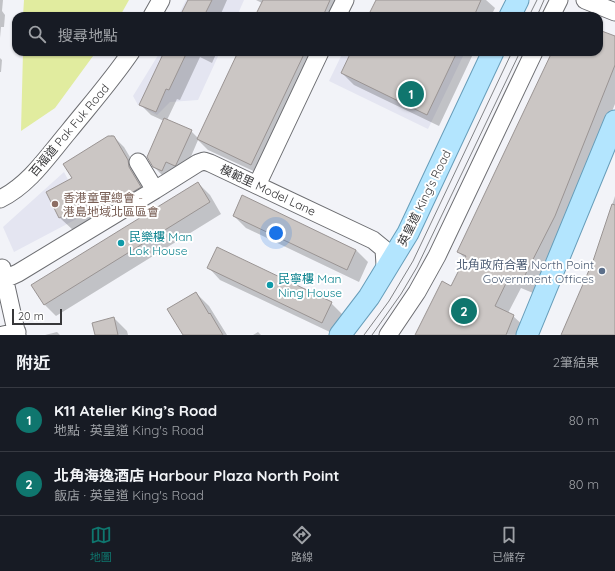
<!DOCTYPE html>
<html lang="zh-TW">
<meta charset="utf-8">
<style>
body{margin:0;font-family:Quicksand,"Noto Sans TC",sans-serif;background:#20242c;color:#f1f3f6}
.scale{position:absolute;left:12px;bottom:10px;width:50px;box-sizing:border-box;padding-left:4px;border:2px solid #38383a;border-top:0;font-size:11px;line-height:14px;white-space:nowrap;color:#38383a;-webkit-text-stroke:3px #fff;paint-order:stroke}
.you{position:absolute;left:276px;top:233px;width:14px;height:14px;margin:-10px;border:3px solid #fff;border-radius:50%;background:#1a73e8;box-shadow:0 0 0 6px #1a73e833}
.badge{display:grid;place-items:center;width:26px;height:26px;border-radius:50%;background:#0f766e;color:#fff;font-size:13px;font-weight:700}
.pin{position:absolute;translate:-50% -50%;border:2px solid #fff;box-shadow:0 1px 4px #0006}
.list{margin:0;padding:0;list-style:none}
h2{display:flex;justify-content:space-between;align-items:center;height:52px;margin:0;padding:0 16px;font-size:17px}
h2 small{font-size:13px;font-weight:400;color:#9ea1a6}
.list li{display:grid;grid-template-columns:26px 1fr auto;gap:12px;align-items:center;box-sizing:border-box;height:64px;padding:0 16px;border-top:1px solid #363941}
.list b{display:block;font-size:15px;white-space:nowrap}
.list p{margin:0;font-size:13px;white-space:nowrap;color:#9ea1a6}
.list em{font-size:13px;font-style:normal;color:#9ea1a6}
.icon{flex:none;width:22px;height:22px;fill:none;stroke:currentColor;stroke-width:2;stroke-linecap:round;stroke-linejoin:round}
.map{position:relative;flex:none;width:615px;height:335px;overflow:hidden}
.search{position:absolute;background:#171b24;box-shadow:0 1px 3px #0004;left:12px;right:12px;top:12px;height:44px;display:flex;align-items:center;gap:10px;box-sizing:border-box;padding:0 14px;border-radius:12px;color:#9ea1a6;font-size:15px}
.sheet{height:180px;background:#171b24}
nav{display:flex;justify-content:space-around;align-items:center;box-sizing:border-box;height:56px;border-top:1px solid #363941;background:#171b24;font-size:11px;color:#9ea1a6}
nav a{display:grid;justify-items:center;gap:2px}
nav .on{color:#0f766e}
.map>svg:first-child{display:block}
.built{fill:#e4e5f1}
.green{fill:#e1ec9f}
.shadow{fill:#0003}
.building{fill:#cbc6c4;stroke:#9a9493}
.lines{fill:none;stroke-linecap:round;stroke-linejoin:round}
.minor-casing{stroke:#6c6d71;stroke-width:19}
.major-casing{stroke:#679db9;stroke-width:23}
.minor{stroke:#fff;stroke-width:17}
.major{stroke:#b3e5fe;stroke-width:21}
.tram{stroke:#828386;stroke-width:1}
.education-dot{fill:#8d6e63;stroke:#fff;stroke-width:1.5}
.culture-dot{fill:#0f9aa8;stroke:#fff;stroke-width:1.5}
.service-dot{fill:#5c6f8a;stroke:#fff;stroke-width:1.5}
.labels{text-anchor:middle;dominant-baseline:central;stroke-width:4;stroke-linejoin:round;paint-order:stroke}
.street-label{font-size:12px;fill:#38383a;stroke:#fff}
.education-label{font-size:12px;fill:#785e54;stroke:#fff;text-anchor:start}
.culture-label{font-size:12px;fill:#0d838f;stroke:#fff;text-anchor:start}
.service-label{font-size:12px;fill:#4e5e75;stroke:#fff;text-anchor:end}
</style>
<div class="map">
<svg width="615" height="335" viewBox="0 0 615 335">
<rect width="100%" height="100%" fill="#f2f3f8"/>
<path class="built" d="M186 0H244L237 16H178Z
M160 52H220L198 100 170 102 157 115 138 105 133 96Z
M343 52H465L428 129 329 81Z
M64 172 86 214 14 252 3 227Z"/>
<path class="green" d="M24 0H129L120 16H23Z
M23 52H96L55 108 21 131Z"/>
<path class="shadow" d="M0 0H3L2 11 5 15 4 27H1L0 38Z
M189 0H227L220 16H182Z
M256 0H346L338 16H256L262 3Z
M377 0H486L495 8 491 16H369Z
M599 31 615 37V104L565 227 533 293 521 288 508 313 513 316 525 327 522 335H416L452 287 466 259 458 252 553 52H599Z
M165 52H217L212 63 200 57 180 100 177 99 167 120 191 131 198 138 239 52H321L262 175 208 150 198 140 184 173 170 179 162 175 154 167 164 121 151 115 140 104Z
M352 52H474L439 126 354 85 342 73Z
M0 58 2 60 1 72H0Z
M112 135 124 147 140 174 153 199 73 230 60 218 47 192 74 179 65 164Z
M198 183 210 195 221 214 56 316 44 304Z
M615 196V335H561L594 262Z
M243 197 356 250 368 262 359 282 246 228 234 216Z
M209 268 331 303 343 315 334 334 220 280Z
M196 293 209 306 227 335H184Z
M114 318 127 331 128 335H96Z
M57 332 60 335H45Z
M258 332 261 335H253Z"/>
<path class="building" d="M188 0H212L204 16H180Z
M263 0H330L323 16H255Z
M376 0H481L474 16H368Z
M599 30 615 36V65L555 216 521 283 509 277 495 306 514 315 506 335H415L442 281 451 286 466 256 457 252 552 52H599Z
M164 52H187L169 90 166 89 156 112 139 105Z
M238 52H305L251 165 197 139Z
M351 52H457L427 115 341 73Z
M164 118 192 130 176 165 175 166 166 162 162 171 153 167 147 157Z
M108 136H114L128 160 129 167 141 187 95 215 92 211 83 206 59 218 46 192 72 178 63 164Z
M198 182 210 202 44 305 31 285Z
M242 195 356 250 347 270 233 216Z
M612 204 615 205V335H561L593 261Z
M217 247 332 302 322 323 207 268Z
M196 292 209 314 210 313 223 335H183L167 309Z
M114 317 118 335H95L92 323Z"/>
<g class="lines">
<defs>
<path id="minor" d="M585 0 615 12
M152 16 161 0
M337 16 345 0
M551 16 559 0
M138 162 155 190 198 163 204 161 210 163 373 240 384 249 385 265 383 275
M257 185 320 52
M0 199C29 185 48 156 69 131 90 105 112 80 131 52
M2 268 17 335
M5 279 18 273 155 190
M3 335 17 332
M388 335 417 292 437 256 534 52"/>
<path id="major" d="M510 16 518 0
M340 335 369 297 408 233 493 52
M527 335 615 121"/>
</defs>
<use href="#minor" class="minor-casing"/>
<use href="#major" class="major-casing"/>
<use href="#minor" class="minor"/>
<use href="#major" class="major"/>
<path class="tram" d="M529 16 537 0
M537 16 544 0
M364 335 389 301 413 261 512 52
M372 335 401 294 417 267 520 52"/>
</g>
<circle class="education-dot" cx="55" cy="204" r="4"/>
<g class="culture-dot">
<circle cx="121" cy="243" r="4"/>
<circle cx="270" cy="285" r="4"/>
</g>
<circle class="service-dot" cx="602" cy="271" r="4"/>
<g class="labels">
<g class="street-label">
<text transform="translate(69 130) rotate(-50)">百福道 Pak Fuk Road</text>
<text transform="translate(268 190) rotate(25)">模範里 Model Lane</text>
<text transform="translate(424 198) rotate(-64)">英皇道 King's Road</text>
</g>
<g class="education-label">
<text x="63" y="197">香港童軍總會 -<tspan x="63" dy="14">港島地域北區區會</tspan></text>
</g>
<g class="culture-label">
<text x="129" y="236">民樂樓 Man<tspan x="129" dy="14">Lok House</tspan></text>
<text x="278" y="278">民寧樓 Man<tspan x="278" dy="14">Ning House</tspan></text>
</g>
<g class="service-label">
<text x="594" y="264">北角政府合署 North Point<tspan x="594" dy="14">Government Offices</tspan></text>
</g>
</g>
</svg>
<div class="scale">20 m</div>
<div class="you"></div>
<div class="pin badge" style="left:411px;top:94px">1</div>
<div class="pin badge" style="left:464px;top:311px">2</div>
<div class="search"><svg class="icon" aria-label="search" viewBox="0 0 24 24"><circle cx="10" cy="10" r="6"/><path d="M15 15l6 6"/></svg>搜尋地點</div>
</div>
<section class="sheet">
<h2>附近<small>2筆結果</small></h2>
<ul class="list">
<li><span class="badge">1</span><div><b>K11 Atelier King’s Road</b><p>地點 · 英皇道 King's Road</p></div><em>80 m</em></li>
<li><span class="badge">2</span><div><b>北角海逸酒店 Harbour Plaza North Point</b><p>飯店 · 英皇道 King's Road</p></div><em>80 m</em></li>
</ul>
</section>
<nav>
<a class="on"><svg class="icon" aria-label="map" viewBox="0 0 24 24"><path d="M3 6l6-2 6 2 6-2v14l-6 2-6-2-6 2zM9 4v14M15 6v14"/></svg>地圖</a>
<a><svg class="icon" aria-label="directions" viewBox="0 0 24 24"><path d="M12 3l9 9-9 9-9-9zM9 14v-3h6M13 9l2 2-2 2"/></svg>路線</a>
<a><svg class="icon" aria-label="saved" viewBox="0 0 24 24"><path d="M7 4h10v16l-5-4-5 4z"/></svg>已儲存</a>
</nav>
